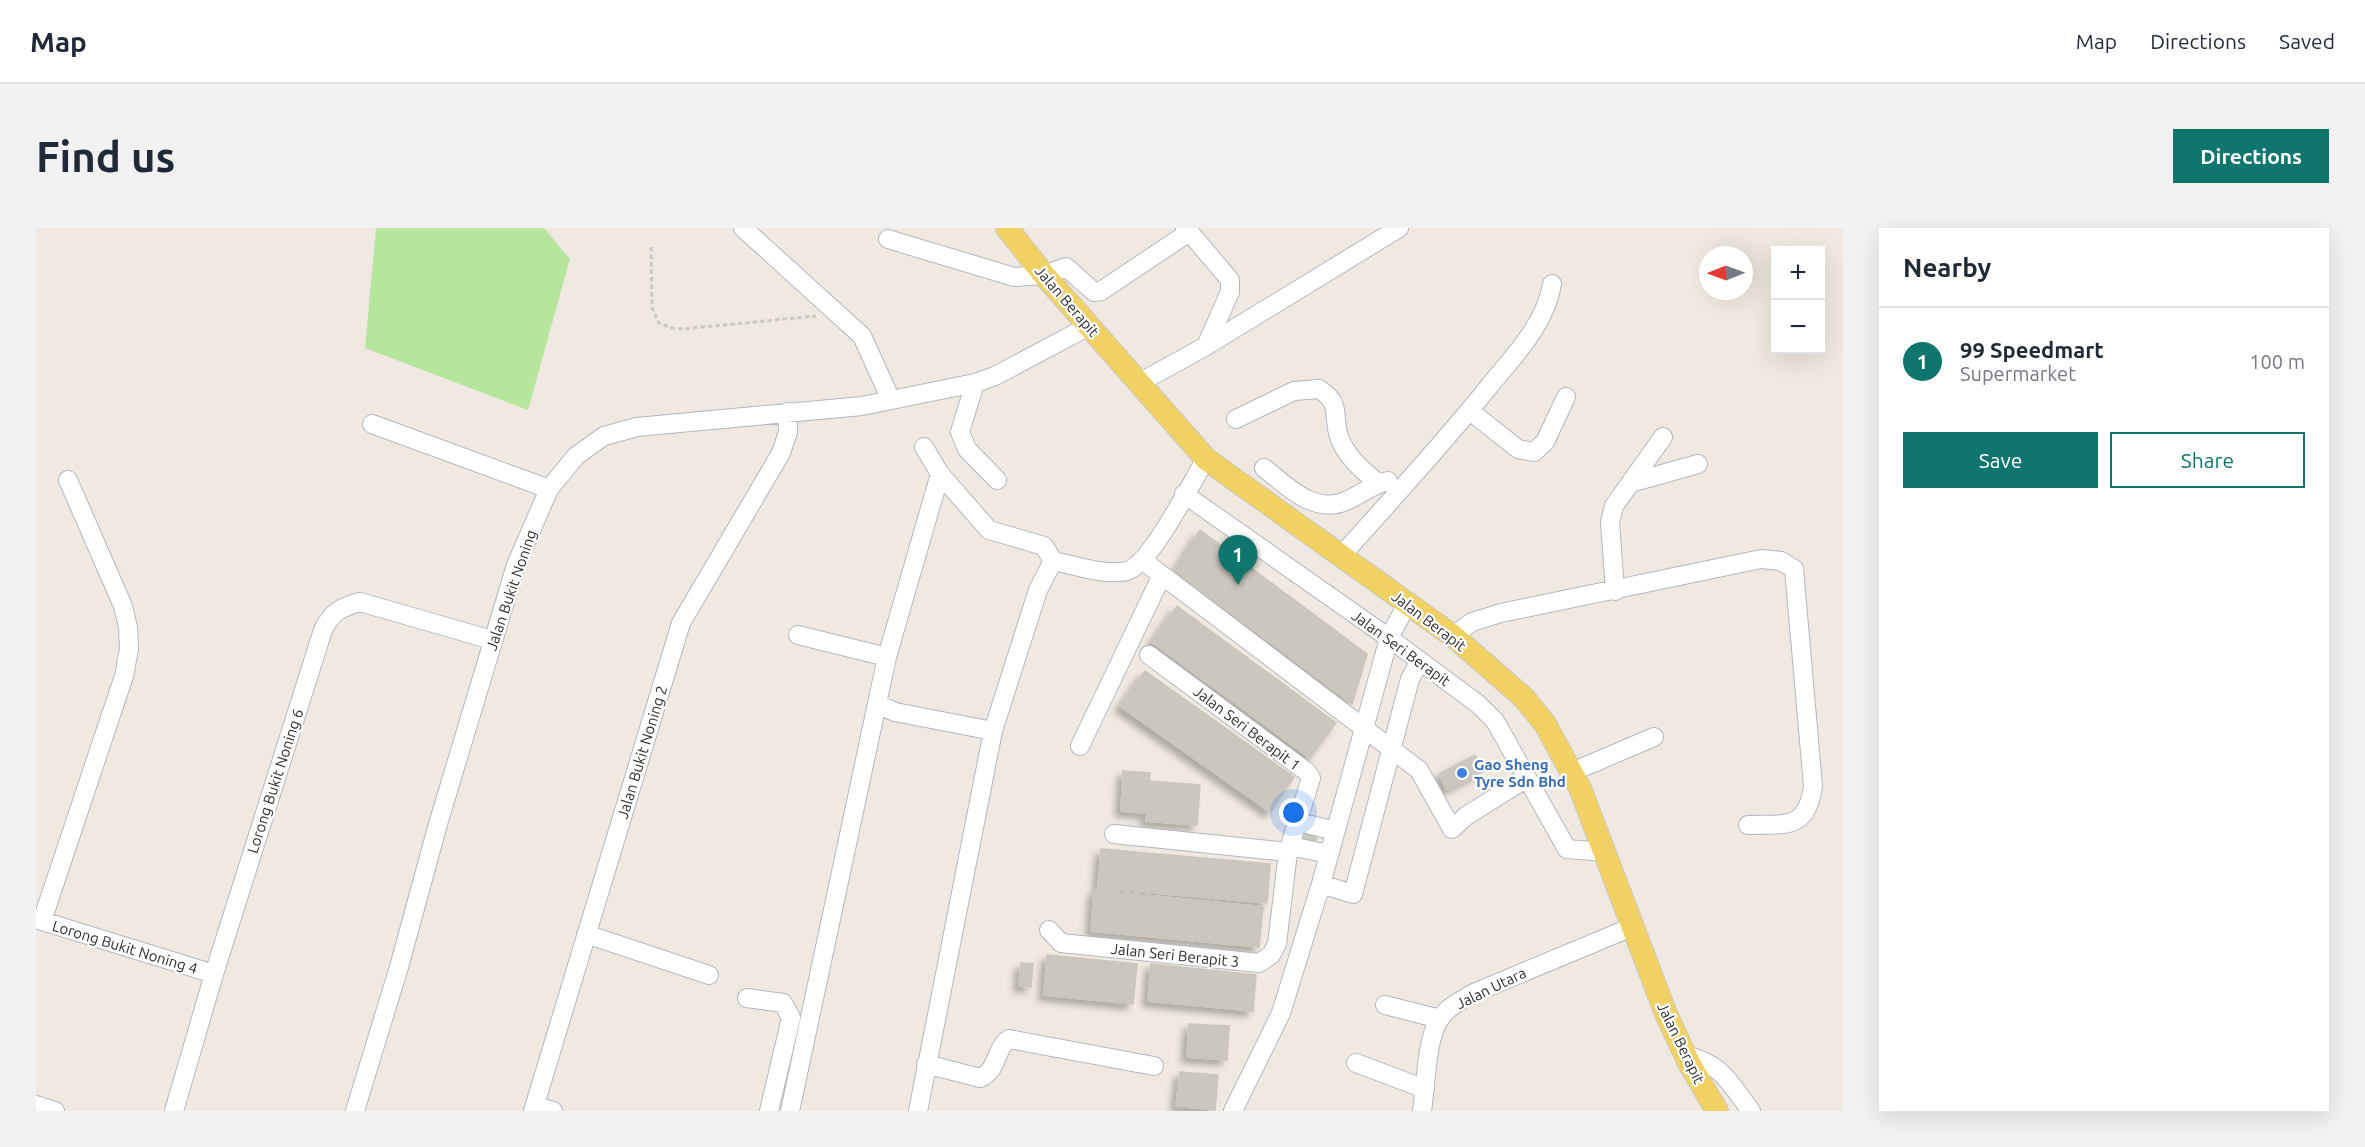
<!DOCTYPE html>
<meta charset="utf-8">
<style>
body{margin:0;font-family:Ubuntu,sans-serif;background:#f2f2f3;color:#1f2937}
.controls{position:absolute;right:18px;top:18px;display:grid;overflow:hidden;border-radius:0px;box-shadow:0 6px 24px #0002}
.controls button{width:54px;height:54px;display:grid;place-items:center;padding:0;border:0;border-bottom:2px solid #e0e1e3;background:#fff;color:#1f2937;font:30px sans-serif}
.compass{position:absolute;left:1663px;top:18px;width:54px;height:54px;border-radius:50%;background:#fff;box-shadow:0 6px 24px #0002;rotate:269deg}
.you{position:absolute;left:1258px;top:585px;width:21px;height:21px;margin:-15px;border:4px solid #fff;border-radius:50%;background:#1a73e8;box-shadow:0 0 0 9px #1a73e833}
.badge{display:grid;place-items:center;width:39px;height:39px;border-radius:50%;background:#0f766e;color:#fff;font-size:20px;font-weight:700}
.pin{position:absolute;translate:-50% -50px;filter:drop-shadow(0 2px 3px #0008)}
.pin::after{content:'';position:absolute;top:32px;width:21px;height:18px;background:inherit;clip-path:polygon(0 0,100% 0,50% 100%)}
.list{margin:0;padding:0;list-style:none}
h2{display:flex;justify-content:space-between;align-items:center;height:78px;margin:0;padding:0 24px;font-size:26px}
h2 small{font-size:20px;font-weight:400;color:#747a83}
.list li{display:grid;grid-template-columns:39px 1fr auto;gap:18px;align-items:center;box-sizing:border-box;height:108px;padding:0 24px;border-top:2px solid #e0e1e3}
.list b{display:block;font-size:22px;white-space:nowrap}
.list p{margin:0;font-size:20px;white-space:nowrap;color:#747a83}
.list em{font-size:20px;font-style:normal;color:#747a83}
.actions{display:flex;gap:12px;padding:18px 24px}
.actions a{flex:1;padding:14px 0;border:2px solid #0f766e;border-radius:0px;text-align:center;font-size:21px;color:#0f766e}
.actions .main{background:#0f766e;color:#fff}
.map{position:relative;flex:none;width:1807px;height:883px;overflow:hidden;border-radius:0px}
header{display:flex;align-items:center;gap:36px;box-sizing:border-box;height:84px;padding:0 30px;background:#fff;border-bottom:2px solid #e0e1e3}
header strong{font-size:28px}
nav{display:flex;gap:33px;margin-inline-start:auto;font-size:21px}
.intro{display:flex;align-items:center;justify-content:space-between;box-sizing:border-box;height:144px;padding:0 36px}
h1{margin:0;font-size:42px}
.button{padding:15px 27px;border-radius:0px;background:#0f766e;color:#fff;font-size:21px;font-weight:700}
main{display:flex;gap:36px;padding:0 36px}
aside{flex:1;background:#fff;border-radius:0px;box-shadow:0 6px 24px #0002}
.map>svg:first-child{display:block}
.green{fill:#b6e59e}
.building{fill:#cbc7bf;stroke:#cbc5ba;stroke-width:1.5;filter:url(#shadow)}
.lines{fill:none;stroke-linecap:round;stroke-linejoin:round}
.minor-casing{stroke:#b4b7c1;stroke-width:20}
.major-casing{stroke:#c9c9c9;stroke-width:24}
.path{stroke:#c9c9c9;stroke-width:3;stroke-dasharray:4.5 3;stroke-linecap:butt}
.minor{stroke:#fff;stroke-width:18}
.major{stroke:#f2d163;stroke-width:22}
.shop-dot{fill:#3f7fe0;stroke:#fff;stroke-width:2}
.labels{text-anchor:middle;dominant-baseline:central;stroke-width:4.5;stroke-linejoin:round;paint-order:stroke}
.street-label{font-size:15px;fill:#2e2e2e;stroke:#fff}
.shop-label{font-size:15px;font-weight:bold;fill:#366cbe;stroke:#fff;text-anchor:start}
</style>
<header>
<strong>Map</strong>
<nav><a>Map</a><a>Directions</a><a>Saved</a></nav>
</header>
<div class="intro"><h1>Find us</h1><a class="button">Directions</a></div>
<main>
<div class="map">
<svg width="1807" height="883" viewBox="0 0 1807 883">
<defs>
<filter id="shadow"><feDropShadow dx="-5.5" dy="5.5" stdDeviation="3" flood-color="#0004"/></filter>
</defs>
<rect width="100%" height="100%" fill="#efe9e1"/>
<path class="green" d="M340 0H508L534 31 492 182 329 120Z"/>
<path class="building" d="M1164 302 1331 426 1316 476 1139 343Z
M1141 378 1300 495 1274 530 1116 414Z
M1109 443 1258 549 1234 584 1084 478Z
M1439 527 1448 543 1411 562 1403 546Z
M1087 543 1114 545 1113 553 1164 557 1161 597 1110 593 1111 585 1085 583Z
M1269 601 1281 605 1279 615 1267 611Z
M1065 621 1234 636 1231 675 1062 660Z
M1058 662 1227 679 1223 719 1055 703Z
M1011 727 1101 736 1097 776 1008 767Z
M985 735 997 736 995 759 983 758Z
M1115 736 1220 747 1217 783 1112 773Z
M1153 796 1193 798 1191 832 1151 829Z
M1144 844 1182 847 1179 882 1140 878Z"/>
<g class="lines">
<defs>
<path id="minor" d="M707 0 826 108 855 172
M1150 0 1194 52V64L1170 118
M852 11 978 49 1008 47 1030 39 1058 64 1065 63 1149 7V0
M939 155 924 204 931 221 961 252
M1103 155 1170 118 1363 0
M1434 183 1482 221 1498 224 1509 214 1530 169
M1200 191 1258 163 1283 161C1305 175 1297 185 1302 205 1307 226 1327 243 1343 256
M336 196 513 261
M888 219 904 246 953 302 1008 318 1017 333
M1228 240C1251 258 1278 287 1310 273 1324 267 1335 257 1352 253
M1594 255 1662 236
M1148 266 1353 410 1442 476 1459 493 1531 621 1568 624
M1305 328C1356 271 1408 215 1455 156 1479 127 1510 95 1516 56
M1106 332 1383 542 1416 601 1430 588 1491 550
M1579 363 1574 294 1578 278 1627 209
M762 407 851 429
M1417 408 1436 394 1465 385 1725 331 1745 333 1758 341 1777 558C1771 602 1751 596 1712 597
M841 476 859 484 957 503
M1044 518 1126 347
M1536 544 1618 509
M1263 594 1299 603
M1078 606 1252 624
M1254 618 1293 626
M1285 656 1317 666 1374 451 1384 433
M0 691 178 746
M6 693 88 448 93 421 92 399 87 378 32 252
M1013 702 1025 715 1223 735 1235 727 1241 716 1252 624 1275 550 1271 544 1113 427
M550 706 673 747
M711 770 747 775 755 790 733 883
M1349 777 1404 791
M1649 827C1685 835 1694 855 1715 883
M1320 835 1389 861
M890 836 944 850C963 842 958 821 973 811L1118 838
M0 877 19 883
M499 878 517 883
M138 883 178 746 287 402C296 384 305 379 324 374L456 412
M319 883 363 739 402 596 480 337 513 261 540 228 568 208 601 199 826 178 939 155 959 148 1053 98
M497 883 645 395 745 225 752 204 751 184
M754 883 851 429 904 246
M882 883 957 503 1002 362 1017 333C1039 337 1069 348 1091 343 1115 336 1155 255 1170 231
M1197 883 1245 785 1285 656 1353 410 1371 376
M1386 883C1390 858 1390 810 1404 790 1413 778 1426 772 1438 765L1596 699"/>
<path id="major" d="M971 0 1008 47 1170 231 1417 408 1488 470 1509 496 1544 560 1630 786 1653 835 1681 883"/>
</defs>
<use href="#minor" class="minor-casing"/>
<use href="#major" class="major-casing"/>
<path class="path" d="M615 19 616 80 623 95 636 100 647 101 780 88"/>
<use href="#minor" class="minor"/>
<use href="#major" class="major"/>
</g>
<circle class="shop-dot" cx="1426" cy="545" r="6"/>
<g class="labels">
<g class="street-label">
<text transform="translate(1031 73) rotate(49)">Jalan Berapit</text>
<text transform="translate(475 362) rotate(-71)">Jalan Bukit Noning</text>
<text transform="translate(1393 393) rotate(37)">Jalan Berapit</text>
<text transform="translate(1365 420) rotate(36)">Jalan Seri Berapit</text>
<text transform="translate(1211 500) rotate(37)">Jalan Seri Berapit 1</text>
<text transform="translate(606 524) rotate(-73)">Jalan Bukit Noning 2</text>
<text transform="translate(239 553) rotate(-72)">Lorong Bukit Noning 6</text>
<text transform="translate(89 719) rotate(17)">Lorong Bukit Noning 4</text>
<text transform="translate(1139 727) rotate(6)">Jalan Seri Berapit 3</text>
<text transform="translate(1455 760) rotate(-26)">Jalan Utara</text>
<text transform="translate(1645 815) rotate(64)">Jalan Berapit</text>
</g>
<g class="shop-label">
<text x="1438" y="536">Gao Sheng<tspan x="1438" dy="17">Tyre Sdn Bhd</tspan></text>
</g>
</g>
</svg>
<div class="controls">
<button>+</button>
<button>−</button>
</div>
<svg class="compass" viewBox="-18 -18 36 36"><path d="M0-13l5 13h-10z" fill="#e53935"/><path d="M0 13l5-13h-10z" fill="#747a83"/></svg>
<div class="you"></div>
<div class="pin badge" style="left:1202px;top:357px">1</div>
</div>
<aside>
<h2>Nearby<small></small></h2>
<ul class="list">
<li><span class="badge">1</span><div><b>99 Speedmart</b><p>Supermarket</p></div><em>100 m</em></li>
</ul>
<div class="actions"><a class="main">Save</a><a>Share</a></div>
</aside>
</main>
